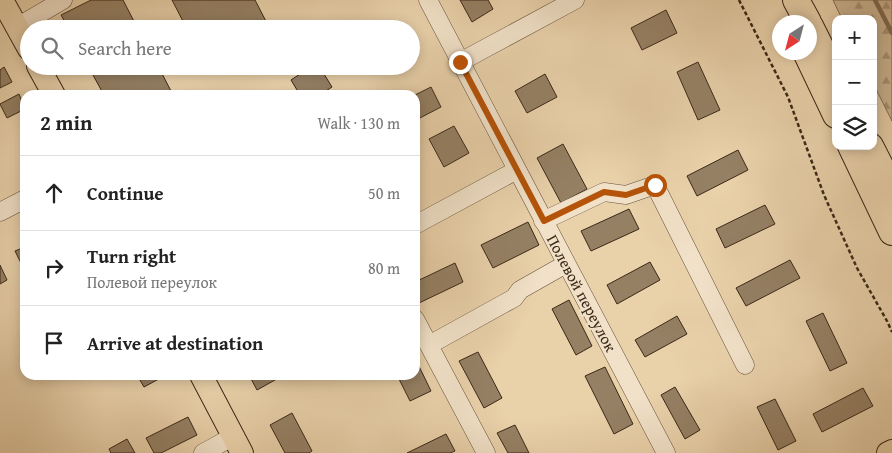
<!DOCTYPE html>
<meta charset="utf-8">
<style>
body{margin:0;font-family:"Gentium Book Plus",serif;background:#f2f2f2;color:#222}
.controls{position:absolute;right:15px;top:15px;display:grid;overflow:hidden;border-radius:10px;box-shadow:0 2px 12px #0003}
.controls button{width:45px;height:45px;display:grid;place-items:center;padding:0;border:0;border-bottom:1px solid #e0e0e0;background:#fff;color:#222;font:25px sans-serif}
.compass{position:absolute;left:772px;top:15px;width:45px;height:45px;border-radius:50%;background:#fff;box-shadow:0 2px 12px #0003;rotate:216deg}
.stop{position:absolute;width:15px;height:15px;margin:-11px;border:4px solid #b45309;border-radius:50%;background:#fff}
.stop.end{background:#b45309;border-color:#fff;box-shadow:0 1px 5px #0008}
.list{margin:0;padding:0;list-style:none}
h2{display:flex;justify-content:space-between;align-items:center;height:65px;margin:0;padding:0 20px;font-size:21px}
h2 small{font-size:16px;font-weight:400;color:#767676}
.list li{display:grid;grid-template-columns:32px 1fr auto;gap:15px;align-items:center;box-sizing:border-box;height:75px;padding:0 20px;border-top:1px solid #e0e0e0}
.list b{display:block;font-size:19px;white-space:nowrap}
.list p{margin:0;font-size:16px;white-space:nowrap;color:#767676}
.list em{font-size:16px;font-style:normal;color:#767676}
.icon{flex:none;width:28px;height:28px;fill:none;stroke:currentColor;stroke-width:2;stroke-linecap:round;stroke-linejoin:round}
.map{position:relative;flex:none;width:892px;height:453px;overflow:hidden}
.search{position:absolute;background:#fff;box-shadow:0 2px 12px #0003;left:20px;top:20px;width:400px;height:55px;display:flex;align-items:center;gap:12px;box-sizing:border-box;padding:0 18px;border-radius:28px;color:#767676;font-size:19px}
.panel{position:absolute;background:#fff;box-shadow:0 2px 12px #0003;left:20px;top:90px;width:400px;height:290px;border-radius:15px}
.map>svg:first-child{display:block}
.forest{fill:url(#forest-firs);stroke:#826e54}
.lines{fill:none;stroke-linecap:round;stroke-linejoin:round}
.stream{stroke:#806b52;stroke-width:4.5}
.building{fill:#958064;stroke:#3a2818}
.minor-casing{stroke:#66523c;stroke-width:19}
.major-casing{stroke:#3a2818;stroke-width:24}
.highway-casing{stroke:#3a2818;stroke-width:28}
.path{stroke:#3a2818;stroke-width:2.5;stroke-dasharray:4 2.5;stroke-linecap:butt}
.minor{stroke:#f1e1c8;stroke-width:18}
.major{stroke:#e9d1aa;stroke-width:22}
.highway{stroke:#e9d1aa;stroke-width:26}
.route{stroke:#b45309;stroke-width:6}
.labels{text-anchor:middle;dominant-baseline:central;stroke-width:4;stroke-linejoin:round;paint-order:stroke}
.street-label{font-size:16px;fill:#3a2818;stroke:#f1e1c8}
</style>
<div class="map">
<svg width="892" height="453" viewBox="0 0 892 453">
<defs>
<pattern id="forest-firs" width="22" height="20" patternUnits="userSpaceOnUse" patternTransform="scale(1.25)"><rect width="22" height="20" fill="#cbb491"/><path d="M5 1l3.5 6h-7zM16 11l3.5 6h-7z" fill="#a69275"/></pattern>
</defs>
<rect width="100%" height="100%" fill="#e9d1aa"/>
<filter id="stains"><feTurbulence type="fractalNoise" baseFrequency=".004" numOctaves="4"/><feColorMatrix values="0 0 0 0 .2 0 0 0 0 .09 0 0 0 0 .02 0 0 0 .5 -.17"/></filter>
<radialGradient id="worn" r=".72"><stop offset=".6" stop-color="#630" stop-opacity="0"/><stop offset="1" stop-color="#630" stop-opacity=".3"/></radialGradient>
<path class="forest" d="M833 0H892V121L873 83V19H842Z"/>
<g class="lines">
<path class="stream" d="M875 0 892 33"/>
</g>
<path class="building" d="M91 0H123L138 29H69L61 15Z
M172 0H255L270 29H187Z
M460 0H488L493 9 472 22Z
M666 10 677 33 642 50 631 28Z
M411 45 418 58 411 61Z
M698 62 720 110 698 120 677 72Z
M88 66H158L171 91 164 95H104Z
M207 66H225L211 74Z
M312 66H319L332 87 320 95H300L291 80Z
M4 67 12 82 0 88V70Z
M545 74 557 97 527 113 515 91Z
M431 87 441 107 416 120 415 95Z
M19 94 25 109 7 118 0 104Z
M454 126 469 153 444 167 429 139Z
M563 144 587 189 561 203 537 158Z
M738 150 748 170 697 196 687 176Z
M765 205 775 224 725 248 716 229Z
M629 209 639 229 591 251 581 231Z
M528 222 539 245 493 268 481 245Z
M25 247V271L15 251Z
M790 260 800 278 746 306 736 288Z
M650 262 660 280 617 304 607 285Z
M455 263 463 282 419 303 415 295V282Z
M0 265 7 280 0 284Z
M569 300 592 346 576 355 552 309Z
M823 313 847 363 830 371 806 321Z
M677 316 687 334 645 357 635 340Z
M478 352 502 398 484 408 459 361Z
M415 358 431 391 410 401 397 375H415Z
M605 367 633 424 614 434 585 376Z
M137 375H166L144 387Z
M249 375H284L257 390Z
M675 387 700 430 685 439 661 395Z
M863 388 873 406 822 432 813 414Z
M775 399 796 441 778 450 757 407Z
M292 413 312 451 309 453H285L270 425Z
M188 417 197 435 161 453H154L146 438Z
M515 425 529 453H508L497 433Z
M446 434 455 451 450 453H407Z
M127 439 135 453H111L109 449Z"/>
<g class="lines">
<defs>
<path id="minor" d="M428 0 666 453
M17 27 63 0
M460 62 575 0
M0 212 25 199
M543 221 604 192 626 195 655 185 745 365
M415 225 517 170
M415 319 486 453
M429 345 514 298 520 290 566 264
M203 453 234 436"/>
<path id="major" d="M2 0 29 49
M38 66 54 95
M201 375 242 453
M888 453 892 451"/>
<path id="highway" d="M796 0 808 22
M810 26 831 68
M806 52 836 115
M851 146 892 232
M870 146 892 189"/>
</defs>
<use href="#minor" class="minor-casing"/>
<use href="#major" class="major-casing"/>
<use href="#highway" class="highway-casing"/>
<path class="path" d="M739 0 788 97 824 195 857 268 887 321 892 332"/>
<use href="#minor" class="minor"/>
<use href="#major" class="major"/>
<use href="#highway" class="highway"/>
</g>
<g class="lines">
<path class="route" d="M460 62 544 221 604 192 626 195 655 185"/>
</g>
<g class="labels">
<g class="street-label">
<text transform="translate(582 293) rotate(62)">Полевой переулок</text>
</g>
</g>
<rect width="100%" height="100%" filter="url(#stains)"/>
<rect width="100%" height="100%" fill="url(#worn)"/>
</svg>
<div class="controls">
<button>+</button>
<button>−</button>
<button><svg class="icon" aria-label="layers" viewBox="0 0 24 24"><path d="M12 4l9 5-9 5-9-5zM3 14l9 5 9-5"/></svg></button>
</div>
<svg class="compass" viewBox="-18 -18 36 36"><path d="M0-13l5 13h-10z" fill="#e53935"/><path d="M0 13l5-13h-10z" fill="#767676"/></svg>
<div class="stop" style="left:655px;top:185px"></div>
<div class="stop end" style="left:460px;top:62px"></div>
<div class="search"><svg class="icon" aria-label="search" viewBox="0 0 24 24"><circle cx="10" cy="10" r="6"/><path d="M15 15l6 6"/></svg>Search here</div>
<section class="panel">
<h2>2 min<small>Walk · 130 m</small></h2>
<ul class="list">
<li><svg class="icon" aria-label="ahead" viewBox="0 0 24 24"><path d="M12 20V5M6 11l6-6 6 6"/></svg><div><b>Continue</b></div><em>50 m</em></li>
<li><svg class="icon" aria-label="right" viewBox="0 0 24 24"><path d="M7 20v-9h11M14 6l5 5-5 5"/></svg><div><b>Turn right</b><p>Полевой переулок</p></div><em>80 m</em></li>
<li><svg class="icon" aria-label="arrive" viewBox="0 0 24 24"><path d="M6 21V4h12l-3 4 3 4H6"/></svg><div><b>Arrive at destination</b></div></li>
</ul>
</section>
</div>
